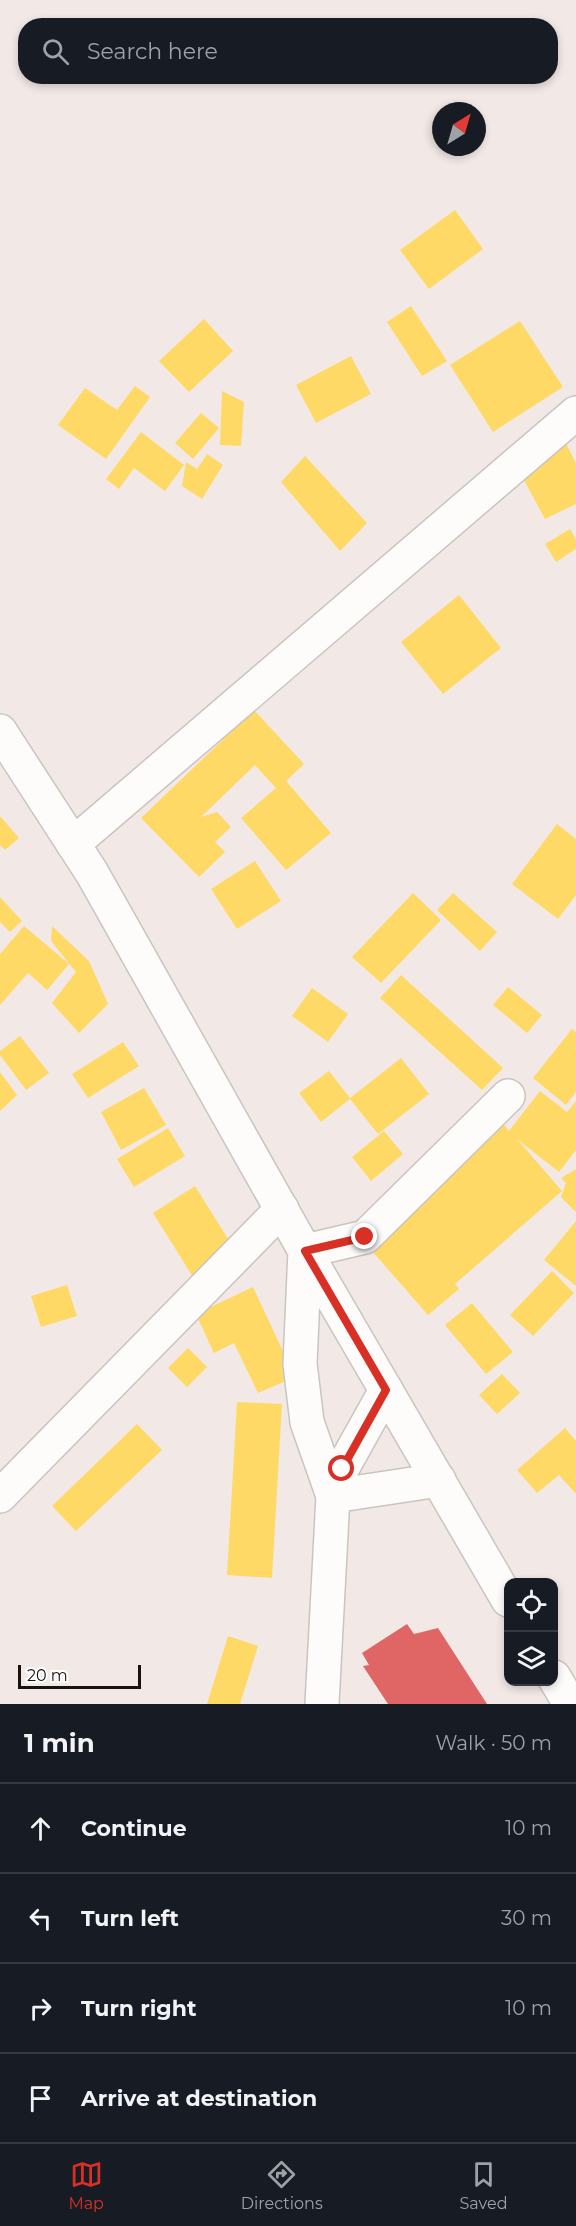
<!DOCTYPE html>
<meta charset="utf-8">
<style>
body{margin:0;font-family:Montserrat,sans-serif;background:#242831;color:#f1f3f6}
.controls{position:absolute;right:18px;bottom:18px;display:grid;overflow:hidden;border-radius:12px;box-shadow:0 3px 9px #0003}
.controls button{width:54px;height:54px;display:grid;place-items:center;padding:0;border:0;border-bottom:2px solid #363941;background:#171b24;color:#f1f3f6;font:30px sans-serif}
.compass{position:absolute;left:432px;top:102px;width:54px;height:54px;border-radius:50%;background:#171b24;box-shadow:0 3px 9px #0003;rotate:37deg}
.scale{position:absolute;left:18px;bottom:15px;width:123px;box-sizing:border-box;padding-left:6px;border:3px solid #181211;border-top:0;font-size:16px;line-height:21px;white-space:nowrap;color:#181211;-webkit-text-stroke:4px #fff;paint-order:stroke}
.stop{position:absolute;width:18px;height:18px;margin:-14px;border:4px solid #d93025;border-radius:50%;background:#fff}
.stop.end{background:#d93025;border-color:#fff;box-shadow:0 2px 6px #0008}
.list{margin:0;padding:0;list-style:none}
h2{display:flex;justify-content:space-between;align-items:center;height:78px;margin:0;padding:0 24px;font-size:26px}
h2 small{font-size:20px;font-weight:400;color:#9ea1a6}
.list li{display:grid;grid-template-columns:39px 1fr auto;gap:18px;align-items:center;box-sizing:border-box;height:90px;padding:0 24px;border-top:2px solid #363941}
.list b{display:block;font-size:22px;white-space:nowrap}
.list em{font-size:20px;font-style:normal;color:#9ea1a6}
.icon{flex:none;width:33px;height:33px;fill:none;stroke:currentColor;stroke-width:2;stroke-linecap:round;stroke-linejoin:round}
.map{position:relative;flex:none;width:576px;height:1704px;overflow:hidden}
.search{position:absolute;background:#171b24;box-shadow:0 3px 9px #0003;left:18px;right:18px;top:18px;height:66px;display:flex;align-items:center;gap:15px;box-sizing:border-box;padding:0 21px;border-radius:24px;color:#9ea1a6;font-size:22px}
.sheet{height:438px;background:#171b24}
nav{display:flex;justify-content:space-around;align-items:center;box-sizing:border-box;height:84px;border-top:2px solid #363941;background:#171b24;font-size:16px;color:#9ea1a6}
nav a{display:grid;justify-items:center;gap:3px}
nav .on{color:#d93025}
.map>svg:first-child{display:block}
.homes{fill:#ffd966}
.shops{fill:#e06666}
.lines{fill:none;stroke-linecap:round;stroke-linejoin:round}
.minor-casing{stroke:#cac4c1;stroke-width:36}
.major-casing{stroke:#cac4c1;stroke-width:36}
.minor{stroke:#fdfcfb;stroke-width:33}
.major{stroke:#fdfcfb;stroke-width:33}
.route{stroke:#d93025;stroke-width:8}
</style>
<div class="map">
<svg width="576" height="1704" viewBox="0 0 576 1704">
<rect width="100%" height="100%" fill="#f2e9e6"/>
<path class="homes" d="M455 210 483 249 429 289 400 250Z
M411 306 447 361 422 376 387 322Z
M204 319 233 351 189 392 159 361Z
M520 321 563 387 493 432 450 365Z
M351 356 371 394 316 423 296 385Z
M135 386 150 397 106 459 58 425 85 388 117 410Z
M222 391 244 402 241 446 220 445Z
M201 413 219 428 193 459 175 443Z
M141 432 184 465 165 491 134 468 119 489 106 479Z
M565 442 576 463V504L545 519 517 467Z
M207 454 223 465 202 499 182 486 186 462 197 469Z
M305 456 367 523 340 551 281 482Z
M570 529 576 539V549L556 562 545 544Z
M459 595 501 648 443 694 401 642Z
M254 710 304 764 286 781 331 833 286 870 241 818 276 788 255 765 201 817 217 812 231 827 215 842 225 852 199 877 141 818Z
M0 816 19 838 5 850 0 845Z
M557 824 576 839V895L558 919 512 884Z
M255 861 281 901 237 929 211 889Z
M413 893 441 920 381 983 352 957Z
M453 893 497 932 480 951 437 910Z
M0 897 22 921 10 932 0 922Z
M24 926 69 964 47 990 28 973 0 1005V954Z
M52 926 89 961 108 1004 79 1033 52 1003 76 972 51 941Z
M401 975 503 1068 482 1090 380 998Z
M508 987 542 1015 527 1033 493 1005Z
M312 988 348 1014 328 1042 292 1016Z
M572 1029 576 1032V1092L566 1105 533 1078Z
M20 1036 49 1073 26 1090 0 1055V1051Z
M123 1042 139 1066 88 1098 72 1074Z
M401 1058 429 1094 378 1134 350 1099 321 1122 299 1093 329 1071 350 1098Z
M0 1072 17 1095 0 1111Z
M144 1088 166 1125 121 1150 101 1112Z
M540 1091 567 1112 576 1101V1150L559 1172 517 1139 562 1191 455 1284 459 1289 428 1315 365 1243 503 1123 509 1131Z
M168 1128 185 1156 134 1187 117 1159Z
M384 1131 403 1154 371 1181 352 1157Z
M576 1169V1212L561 1197 566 1183 561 1178Z
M195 1186 235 1250 193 1277 153 1213Z
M576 1221V1286L544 1260Z
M552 1271 574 1293 533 1336 510 1315Z
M67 1285 77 1316 41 1327 31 1296Z
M253 1287 295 1377 258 1393 234 1343 214 1353 196 1314Z
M472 1303 513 1352 486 1374 445 1325Z
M188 1348 207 1367 187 1387 168 1368Z
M502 1374 520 1393 497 1414 479 1395Z
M237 1402 282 1404 272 1578 227 1575Z
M137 1424 162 1450 76 1531 52 1506Z
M565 1428 576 1441V1494L559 1475 537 1493 517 1470Z
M228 1636 258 1646 240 1704H207Z"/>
<path class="shops" d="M407 1624 414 1634 438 1628 487 1704H388L363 1666 369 1665 362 1653Z"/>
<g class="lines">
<defs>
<path id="minor" d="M73 844 576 413
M305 1251 365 1237 508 1096
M0 1496 282 1209
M333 1496 439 1480
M322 1704 333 1496 342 1469 386 1390"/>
<path id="major" d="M0 731 92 873 305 1251 508 1600
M305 1251 300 1364 307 1422 333 1496
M554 1677 570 1704"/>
</defs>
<use href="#minor" class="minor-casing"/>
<use href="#major" class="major-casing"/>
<use href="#minor" class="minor"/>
<use href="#major" class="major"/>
</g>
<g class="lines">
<path class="route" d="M342 1469 386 1390 305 1251 365 1237"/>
</g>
</svg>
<div class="controls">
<button><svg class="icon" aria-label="locate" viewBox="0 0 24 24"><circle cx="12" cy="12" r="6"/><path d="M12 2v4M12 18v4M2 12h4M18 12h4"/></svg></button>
<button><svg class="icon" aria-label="layers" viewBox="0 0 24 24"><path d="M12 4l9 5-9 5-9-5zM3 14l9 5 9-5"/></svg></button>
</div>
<svg class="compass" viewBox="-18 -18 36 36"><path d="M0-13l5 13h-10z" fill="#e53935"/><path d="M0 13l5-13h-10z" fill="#9ea1a6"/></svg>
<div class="scale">20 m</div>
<div class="stop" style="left:342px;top:1469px"></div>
<div class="stop end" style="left:365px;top:1237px"></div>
<div class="search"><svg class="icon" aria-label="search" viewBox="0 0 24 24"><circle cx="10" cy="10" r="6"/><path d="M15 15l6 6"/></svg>Search here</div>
</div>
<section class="sheet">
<h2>1 min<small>Walk · 50 m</small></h2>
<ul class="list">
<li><svg class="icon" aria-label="ahead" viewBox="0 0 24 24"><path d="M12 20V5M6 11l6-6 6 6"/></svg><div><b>Continue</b></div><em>10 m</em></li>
<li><svg class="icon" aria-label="left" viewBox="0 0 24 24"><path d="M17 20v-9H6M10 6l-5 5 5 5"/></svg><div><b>Turn left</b></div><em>30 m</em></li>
<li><svg class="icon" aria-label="right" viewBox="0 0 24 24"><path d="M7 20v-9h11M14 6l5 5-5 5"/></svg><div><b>Turn right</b></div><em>10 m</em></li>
<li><svg class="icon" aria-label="arrive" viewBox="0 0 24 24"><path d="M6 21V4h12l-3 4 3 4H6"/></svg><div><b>Arrive at destination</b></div></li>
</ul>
</section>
<nav>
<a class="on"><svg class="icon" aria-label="map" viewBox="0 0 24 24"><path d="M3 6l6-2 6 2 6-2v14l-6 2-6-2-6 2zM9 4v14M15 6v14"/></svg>Map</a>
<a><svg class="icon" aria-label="directions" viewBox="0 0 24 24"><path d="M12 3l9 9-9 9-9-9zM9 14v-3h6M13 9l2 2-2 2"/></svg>Directions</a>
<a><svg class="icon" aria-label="saved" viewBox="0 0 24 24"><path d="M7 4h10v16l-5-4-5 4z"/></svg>Saved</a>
</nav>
